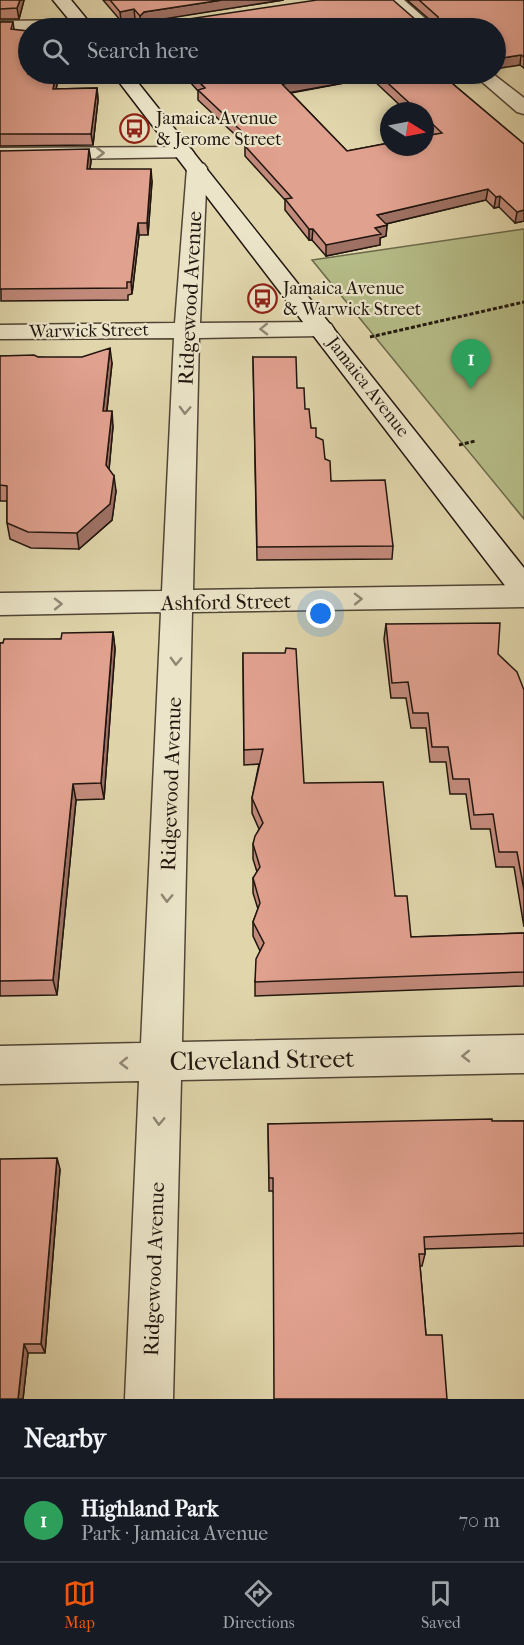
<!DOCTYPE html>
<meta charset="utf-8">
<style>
body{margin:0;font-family:"IM FELL French Canon",serif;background:#242831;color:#f1f3f6}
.compass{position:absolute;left:380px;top:102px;width:54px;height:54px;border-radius:50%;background:#171b24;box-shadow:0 3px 9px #0003;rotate:100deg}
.you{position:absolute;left:321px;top:614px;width:21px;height:21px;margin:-15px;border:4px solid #fff;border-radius:50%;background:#1a73e8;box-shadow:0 0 0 9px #1a73e833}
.badge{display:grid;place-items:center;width:39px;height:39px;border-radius:50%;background:#ea580c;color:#fff;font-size:20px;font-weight:700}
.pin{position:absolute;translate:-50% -50px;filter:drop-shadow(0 2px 3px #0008)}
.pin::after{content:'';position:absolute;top:32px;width:21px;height:18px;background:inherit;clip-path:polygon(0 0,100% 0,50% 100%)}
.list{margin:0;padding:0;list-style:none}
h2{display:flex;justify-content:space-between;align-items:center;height:78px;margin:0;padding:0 24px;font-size:26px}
h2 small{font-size:20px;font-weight:400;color:#9ea1a6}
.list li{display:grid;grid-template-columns:39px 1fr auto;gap:18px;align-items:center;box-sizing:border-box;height:84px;padding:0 24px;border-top:2px solid #363941}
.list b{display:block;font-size:22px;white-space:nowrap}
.list p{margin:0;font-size:20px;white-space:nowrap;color:#9ea1a6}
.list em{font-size:20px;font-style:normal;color:#9ea1a6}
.icon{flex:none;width:33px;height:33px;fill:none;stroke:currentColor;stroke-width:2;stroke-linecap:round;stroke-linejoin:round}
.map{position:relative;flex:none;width:524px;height:1399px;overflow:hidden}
.search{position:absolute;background:#171b24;box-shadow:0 3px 9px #0003;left:18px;right:18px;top:18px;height:66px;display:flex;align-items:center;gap:15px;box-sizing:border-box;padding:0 21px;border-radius:33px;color:#9ea1a6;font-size:22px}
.sheet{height:162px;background:#171b24}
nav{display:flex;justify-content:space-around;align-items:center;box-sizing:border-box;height:84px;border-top:2px solid #363941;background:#171b24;font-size:16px;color:#9ea1a6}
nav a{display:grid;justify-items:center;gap:3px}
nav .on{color:#ea580c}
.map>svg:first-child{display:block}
.green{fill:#b5bc87;stroke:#6a684a;stroke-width:1.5}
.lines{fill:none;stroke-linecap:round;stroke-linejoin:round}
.street-casing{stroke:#504535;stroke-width:3}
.secondary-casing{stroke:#20150e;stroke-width:3}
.path{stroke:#20150e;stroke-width:3;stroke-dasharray:4 2;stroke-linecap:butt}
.street{fill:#ebe4c8;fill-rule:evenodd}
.secondary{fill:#ebe4c8;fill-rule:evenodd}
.wall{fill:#c28a7b;stroke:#20150e;stroke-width:1.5;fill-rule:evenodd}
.shaded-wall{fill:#9e7164;stroke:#20150e;stroke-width:1.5}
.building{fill:#e1a18f;stroke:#20150e;stroke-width:1.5}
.oneway{stroke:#908774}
.labels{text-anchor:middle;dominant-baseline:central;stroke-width:4.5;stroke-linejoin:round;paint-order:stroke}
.far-poi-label{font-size:18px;fill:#20150e;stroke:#ebe4c8;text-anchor:start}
.far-street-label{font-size:18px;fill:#20150e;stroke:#ebe4c8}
.street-label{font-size:21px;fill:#20150e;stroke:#ebe4c8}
.near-street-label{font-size:26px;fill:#20150e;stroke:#ebe4c8}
</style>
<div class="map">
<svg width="524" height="1399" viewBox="0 0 524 1399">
<rect width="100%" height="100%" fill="#e0d5ab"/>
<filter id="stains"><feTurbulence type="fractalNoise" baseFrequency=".00333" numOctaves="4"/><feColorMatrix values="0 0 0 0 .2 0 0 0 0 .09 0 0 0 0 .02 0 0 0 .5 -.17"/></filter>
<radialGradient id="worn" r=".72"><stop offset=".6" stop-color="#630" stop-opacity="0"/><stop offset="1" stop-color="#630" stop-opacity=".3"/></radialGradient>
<path class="green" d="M524 229V519L312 260Z"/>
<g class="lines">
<defs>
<path id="street" d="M384 0H404L436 28H417Z
M83 20 89 21 92 25 89 28H28V31H0V21Z
M473 74H493L524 98V114L517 112Z
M184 147 191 149 194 153 191 157 0 160V148Z
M197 162 204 164 207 168 200 323 322 322 331 324 334 329 331 334 322 336 199 338 193 590 524 585V607L192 612 182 1042 524 1035V1073L181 1080 173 1399H125L139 1081 0 1084V1046L141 1043 161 612 0 615V593L162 591 174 338 0 339V325L175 323 187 168 190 164Z"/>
<path id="secondary" d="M53 0H71L94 28H76Z
M113 74H131L524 568V599L513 596Z"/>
</defs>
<use href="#street" class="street-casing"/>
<use href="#secondary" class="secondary-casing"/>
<path class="path" d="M370 337 524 302
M459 445 475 441"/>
<use href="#street" class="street"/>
<use href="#secondary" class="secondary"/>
</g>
<path class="wall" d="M0 0H24L19 19H0Z
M103 0H284L153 20H430L407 0H524V68L520 65 495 28H145L144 22 141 26 135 19 121 21Z
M0 22H13L14 29 59 74 56 89 97 88 98 100 93 145 0 146Z
M183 74H471L446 78 524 144V221L515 223 499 207 494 208 486 200 386 224 387 225 386 236 380 238V245L326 256 312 240H309L285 210V200L245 156V146L246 145 198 100V91ZM371 78 406 111H425V128L432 135 347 151 291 93Z
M0 151 91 161 90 169 152 181 148 235H139L132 294 128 295V300L1 301Z
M0 356 38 357 112 363 107 411 113 426 109 469 116 491 112 520 79 549 31 548 10 539 7 523V501H0Z
M253 357 297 388 311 428 316 437 325 459 331 481 393 546 392 559 257 560Z
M386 624 498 654 524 690V927L514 867H496L490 829H471L466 794H450L446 762H430L426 728H411L406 698H391L384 639Z
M113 632 115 649 104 799 76 800 57 995 0 996V643L61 639Z
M243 653 304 783 395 896 411 937 524 933V986L255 996V982L260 951 253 936V922L258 909 253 893V878L257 872 253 859V844L259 829 252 813V798L259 764 244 765Z
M524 1121V1246L425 1249V1254L422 1266H420L426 1335 272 1191H269L268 1124Z
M60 1169 45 1353H28L23 1399H0Z"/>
<path class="shaded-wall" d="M20 0H24L19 19 17 8Z
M222 0H283L145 22 141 26 140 16 144 12Z
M134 9 135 19 121 21 120 12Z
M521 55 520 65 495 69V59Z
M56 74H59L54 100 53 89Z
M342 74H372L371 78 282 94V84Z
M436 74H471L436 80Z
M97 88 98 100 93 145 91 134Z
M89 149 91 161 88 181 87 169Z
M151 169 152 181 148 235 147 223Z
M488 189 486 200 377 226V215Z
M500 196 499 207 494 208 496 197Z
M524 210V221L515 223 517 212Z
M138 223 139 235 132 294 131 282Z
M387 225 386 236 380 238V245L326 256V245L375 228Z
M309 229H313L312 240H309Z
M110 348 112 363 105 426 103 411Z
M112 411 113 426 108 481 106 465Z
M114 476 116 491 112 520 79 549 77 533Z
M113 632 115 649 104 799 101 783Z
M73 784 76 800 57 995 53 980Z
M57 1158 60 1169 45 1353 41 1344Z
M24 1344 28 1353 23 1399H18Z"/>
<path class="building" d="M0 0H20L17 8 0 9Z
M110 0H222L144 12 140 16 134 9 120 12Z
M317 0H393L416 20H439L438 17 419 0H524V57L521 55 495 59V28H151L144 20H182Z
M0 22H13L11 29 28 31V74H56L53 89 97 88 91 134H0Z
M191 74H342L282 84 347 151 389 143V147H425V136L442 133 425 117V111H418L378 74H441L524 144V210L517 212 500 196 496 197 488 189 377 215 387 225 375 228 381 234 326 245 313 229H309L285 199 292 198 245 146 255 144 198 90 205 88Z
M89 149 87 169H151L147 223H138L131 282H127V288L0 289V151Z
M110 348 103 411H112L106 465 114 476 110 504 77 533 28 532 7 523V486L0 485V356L34 355 38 357H82Z
M253 357H296L297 388H304L305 409H309L311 428H316V437L323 440 325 459 330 461 331 481 385 480 393 546 257 547Z
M500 623 498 654 517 672 524 690V890L517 852H499L493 814 474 815 469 779H453L448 747H432L428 713H413L408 682 392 683 386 624Z
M113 632 101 783 73 784 53 980 0 981V643H3L4 639H61L62 633Z
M286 648 296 649 304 783 383 782 395 896H407L411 937 524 933V972L255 982 256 959 264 943 253 922 260 903 253 878 260 867 253 844 255 836 263 823 252 798 263 749 244 750 243 653H285Z
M492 1119V1121H524V1233L424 1237 425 1254H419L426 1335H442L447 1399H274L273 1178H269L268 1124Z
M57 1158 41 1344H24L18 1399H0V1159Z"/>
<defs><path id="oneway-chevron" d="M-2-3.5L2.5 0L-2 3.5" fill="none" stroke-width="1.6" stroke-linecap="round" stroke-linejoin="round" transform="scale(1.5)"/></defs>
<g class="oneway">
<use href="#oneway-chevron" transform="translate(100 153)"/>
<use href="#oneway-chevron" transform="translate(264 329) rotate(179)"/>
<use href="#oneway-chevron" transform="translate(185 410) rotate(92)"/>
<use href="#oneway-chevron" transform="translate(358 599) rotate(-1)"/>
<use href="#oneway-chevron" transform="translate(58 604) rotate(-1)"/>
<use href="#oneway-chevron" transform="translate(176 661) rotate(92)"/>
<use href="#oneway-chevron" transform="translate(167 898) rotate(92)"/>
<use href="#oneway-chevron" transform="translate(466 1056) rotate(179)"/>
<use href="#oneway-chevron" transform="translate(124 1063) rotate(179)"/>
<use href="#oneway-chevron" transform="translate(159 1121) rotate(92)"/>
</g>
<defs>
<symbol id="bus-ring" viewBox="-11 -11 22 22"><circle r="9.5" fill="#ebe4c8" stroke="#8f2418" stroke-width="1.5"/><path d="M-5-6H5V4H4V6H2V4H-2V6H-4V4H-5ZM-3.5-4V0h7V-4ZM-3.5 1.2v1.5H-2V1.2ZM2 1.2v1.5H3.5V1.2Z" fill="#8f2418"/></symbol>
</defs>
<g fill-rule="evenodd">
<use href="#bus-ring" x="118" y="112" width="33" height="33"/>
<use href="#bus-ring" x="246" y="282" width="33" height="33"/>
</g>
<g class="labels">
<g class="far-poi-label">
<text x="156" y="118">Jamaica Avenue<tspan x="156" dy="21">&amp; Jerome Street</tspan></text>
<text x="283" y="288">Jamaica Avenue<tspan x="283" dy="21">&amp; Warwick Street</tspan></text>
</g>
<g class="far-street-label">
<text transform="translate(89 331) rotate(-1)">Warwick Street</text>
<text transform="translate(368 387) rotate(52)">Jamaica Avenue</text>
</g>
<g class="street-label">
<text transform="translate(190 298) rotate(-87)">Ridgewood Avenue</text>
<text transform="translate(226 602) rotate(-1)">Ashford Street</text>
<text transform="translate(171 784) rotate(-88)">Ridgewood Avenue</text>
<text transform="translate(154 1269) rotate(-88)">Ridgewood Avenue</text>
</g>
<g class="near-street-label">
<text transform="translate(262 1060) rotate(-1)">Cleveland Street</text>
</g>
</g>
<rect width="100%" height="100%" filter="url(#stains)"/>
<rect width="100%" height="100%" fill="url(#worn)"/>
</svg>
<svg class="compass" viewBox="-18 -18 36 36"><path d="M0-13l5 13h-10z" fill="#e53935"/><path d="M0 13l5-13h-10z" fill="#9ea1a6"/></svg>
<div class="you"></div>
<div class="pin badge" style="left:471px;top:389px;background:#2e9e5b">1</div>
<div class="search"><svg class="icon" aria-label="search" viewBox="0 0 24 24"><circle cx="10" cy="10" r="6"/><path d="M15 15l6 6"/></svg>Search here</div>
</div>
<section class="sheet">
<h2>Nearby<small></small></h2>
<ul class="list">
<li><span class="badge" style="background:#2e9e5b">1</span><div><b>Highland Park</b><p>Park · Jamaica Avenue</p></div><em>70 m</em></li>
</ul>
</section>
<nav>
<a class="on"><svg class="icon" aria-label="map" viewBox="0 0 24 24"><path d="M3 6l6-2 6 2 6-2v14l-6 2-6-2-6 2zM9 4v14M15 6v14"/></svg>Map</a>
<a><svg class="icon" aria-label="directions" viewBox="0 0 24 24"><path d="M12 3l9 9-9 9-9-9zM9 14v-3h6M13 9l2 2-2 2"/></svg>Directions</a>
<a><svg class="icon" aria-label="saved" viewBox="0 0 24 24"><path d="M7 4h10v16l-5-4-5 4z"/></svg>Saved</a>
</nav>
